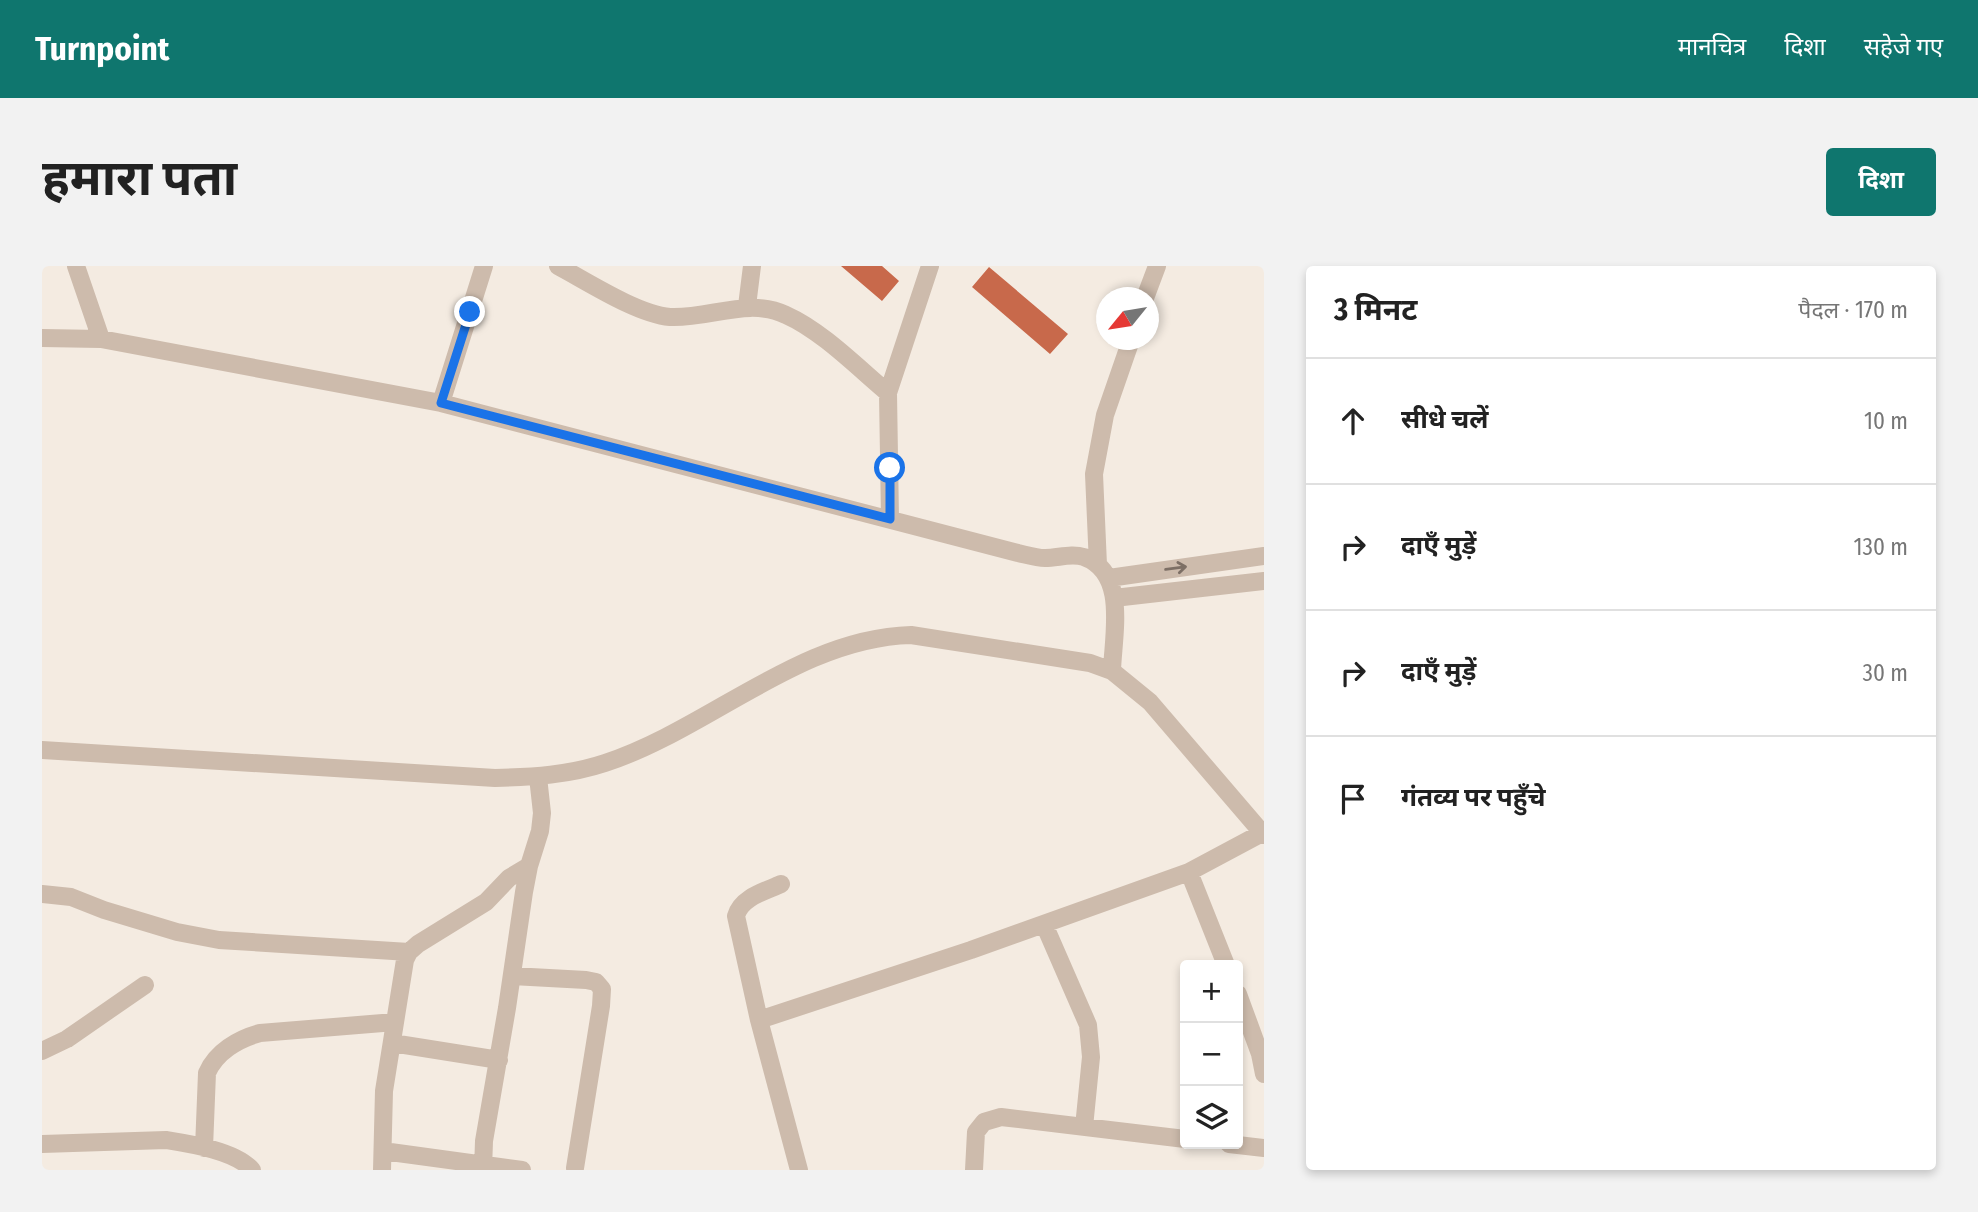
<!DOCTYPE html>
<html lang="hi">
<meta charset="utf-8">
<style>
body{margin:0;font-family:"Fira Sans Condensed","Noto Sans Devanagari",sans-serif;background:#f2f2f2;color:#222}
.controls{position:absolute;right:21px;bottom:21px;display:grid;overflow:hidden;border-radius:7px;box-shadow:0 4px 10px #0003}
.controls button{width:63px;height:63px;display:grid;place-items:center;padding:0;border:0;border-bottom:2px solid #e0e0e0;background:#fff;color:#222;font:35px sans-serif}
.compass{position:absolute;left:1054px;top:21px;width:63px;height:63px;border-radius:50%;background:#fff;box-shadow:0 4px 10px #0003;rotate:240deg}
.stop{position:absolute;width:21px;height:21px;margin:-16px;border:5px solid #1a73e8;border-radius:50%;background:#fff}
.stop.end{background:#1a73e8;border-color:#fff;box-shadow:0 2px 7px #0008}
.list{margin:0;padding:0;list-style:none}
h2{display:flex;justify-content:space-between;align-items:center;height:91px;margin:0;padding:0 28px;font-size:30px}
h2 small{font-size:23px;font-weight:400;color:#767676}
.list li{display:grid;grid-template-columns:46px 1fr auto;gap:21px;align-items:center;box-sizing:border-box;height:126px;padding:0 28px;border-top:2px solid #e0e0e0}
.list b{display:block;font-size:26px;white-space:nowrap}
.list em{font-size:23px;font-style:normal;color:#767676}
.icon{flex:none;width:38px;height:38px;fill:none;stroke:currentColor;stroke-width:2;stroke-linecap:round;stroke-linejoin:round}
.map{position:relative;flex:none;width:1222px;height:904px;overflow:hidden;border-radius:7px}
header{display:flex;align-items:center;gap:42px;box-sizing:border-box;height:98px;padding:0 35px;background:#0f766e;color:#fff}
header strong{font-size:33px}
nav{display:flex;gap:38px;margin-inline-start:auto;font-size:24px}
.intro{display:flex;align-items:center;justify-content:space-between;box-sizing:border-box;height:168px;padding:0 42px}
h1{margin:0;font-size:49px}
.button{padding:18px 32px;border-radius:7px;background:#0f766e;color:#fff;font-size:24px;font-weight:700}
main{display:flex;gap:42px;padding:0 42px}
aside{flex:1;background:#fff;border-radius:7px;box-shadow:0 4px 10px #0003}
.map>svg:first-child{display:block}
.building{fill:#c8694b}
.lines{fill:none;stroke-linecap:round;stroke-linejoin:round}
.minor{stroke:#cdbbac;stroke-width:18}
.oneway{stroke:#7d6f65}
.route{stroke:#1a73e8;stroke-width:9}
</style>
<header>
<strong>Turnpoint</strong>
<nav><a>मानचित्र</a><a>दिशा</a><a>सहेजे गए</a></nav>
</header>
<div class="intro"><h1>हमारा पता</h1><a class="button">दिशा</a></div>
<main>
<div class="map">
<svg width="1222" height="904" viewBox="0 0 1222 904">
<rect width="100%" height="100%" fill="#f4ebe1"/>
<path class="building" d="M799 0H840L857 15 840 35Z
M947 1 1026 68 1008 88 930 21Z"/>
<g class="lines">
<path class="minor" d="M34 0 59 73
M516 0C546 16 595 48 628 51 668 53 706 31 744 49 780 65 816 102 846 127
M1103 32 1115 0
M705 40 710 0
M0 72 59 73 399 137 976 287C985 289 994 292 1003 292 1016 292 1029 287 1042 291 1086 307 1071 369 1070 405
M399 137 442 0
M848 253 846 127 888 0
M1056 299 1052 208 1063 149 1089 74
M1067 312 1222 290
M1072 332 1222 315
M0 484 453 512C491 511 527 509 563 497 667 463 757 372 869 369L1048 397 1070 405 1108 436 1222 569
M1147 606 1184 699
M739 618C724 625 699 631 694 650L717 754 757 904
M0 628 29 631 62 644 135 666 177 674 367 686
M1002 658 1046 759 1049 791 1042 861
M470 710 544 714 554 716 560 723 559 740 533 902
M1196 728 1218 788 1222 808
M717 754 929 684 1147 606 1220 567
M350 777 457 794
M0 785 25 773 103 719
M0 878 124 874C149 878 194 885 210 904
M1187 878 1222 882
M162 882 165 807C174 786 196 773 218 767L353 756
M341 885 480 904
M340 904 342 825 363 694 367 686 376 678 444 636 467 612 487 600
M441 904 442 875 465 742 482 626 487 600 498 565 500 547 496 511
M932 904 934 866 942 856 959 851 1143 873"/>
</g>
<defs><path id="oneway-shaft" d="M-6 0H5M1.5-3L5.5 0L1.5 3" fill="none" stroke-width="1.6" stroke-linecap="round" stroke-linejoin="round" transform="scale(1.75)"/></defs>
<use class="oneway" href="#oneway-shaft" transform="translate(1134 302) rotate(-8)"/>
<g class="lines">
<path class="route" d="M428 46 399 137 848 253V202"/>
</g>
</svg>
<div class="controls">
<button>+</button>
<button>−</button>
<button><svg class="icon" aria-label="layers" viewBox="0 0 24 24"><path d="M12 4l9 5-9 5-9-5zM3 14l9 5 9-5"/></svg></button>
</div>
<svg class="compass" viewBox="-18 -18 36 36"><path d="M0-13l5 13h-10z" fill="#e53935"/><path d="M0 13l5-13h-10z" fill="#767676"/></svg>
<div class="stop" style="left:848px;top:202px"></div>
<div class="stop end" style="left:428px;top:46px"></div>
</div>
<aside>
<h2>3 मिनट<small>पैदल · 170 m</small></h2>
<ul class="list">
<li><svg class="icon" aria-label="ahead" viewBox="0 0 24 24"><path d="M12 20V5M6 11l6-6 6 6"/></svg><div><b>सीधे चलें</b></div><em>10 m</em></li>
<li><svg class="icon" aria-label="right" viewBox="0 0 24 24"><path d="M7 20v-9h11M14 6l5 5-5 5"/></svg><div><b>दाएँ मुड़ें</b></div><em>130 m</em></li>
<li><svg class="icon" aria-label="right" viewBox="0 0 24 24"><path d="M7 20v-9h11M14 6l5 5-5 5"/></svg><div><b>दाएँ मुड़ें</b></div><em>30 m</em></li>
<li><svg class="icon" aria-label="arrive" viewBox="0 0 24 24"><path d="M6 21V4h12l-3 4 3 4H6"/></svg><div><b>गंतव्य पर पहुँचे</b></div></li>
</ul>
</aside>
</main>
